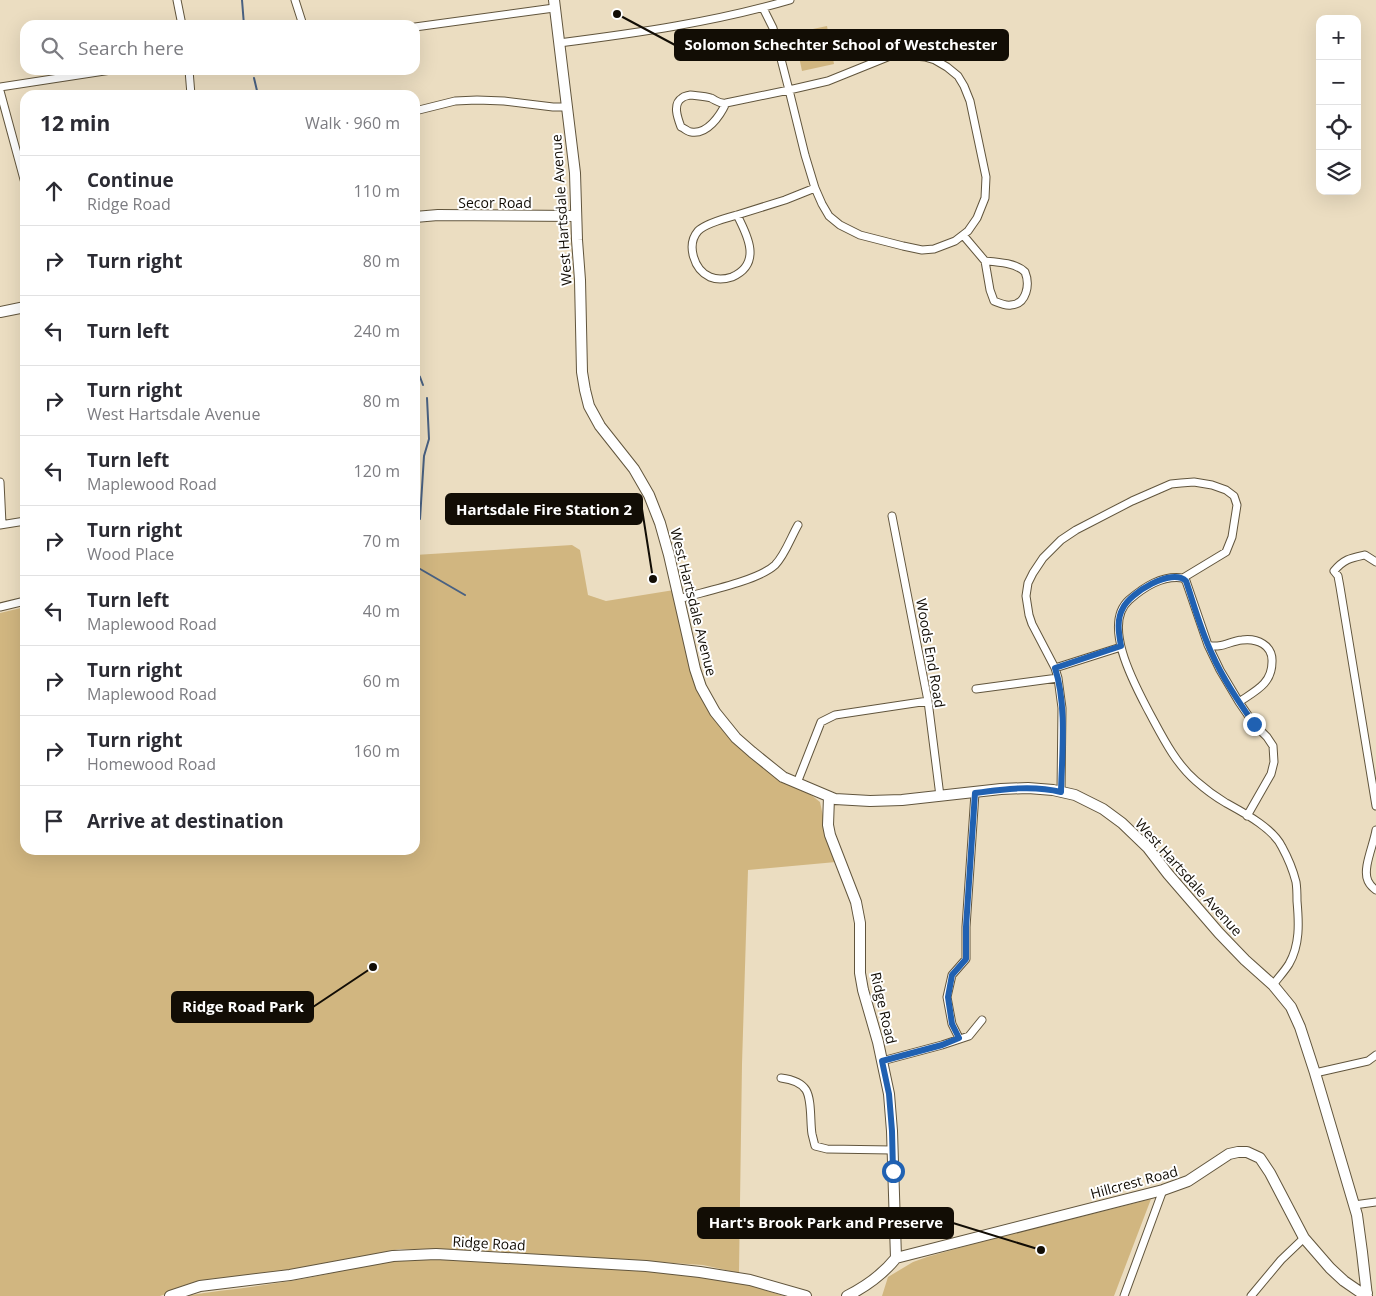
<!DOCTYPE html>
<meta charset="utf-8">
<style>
body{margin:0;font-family:"Open Sans",sans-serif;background:#f2f2f3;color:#2b2b33}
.controls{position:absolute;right:15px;top:15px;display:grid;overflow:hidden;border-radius:10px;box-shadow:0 5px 20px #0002}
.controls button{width:45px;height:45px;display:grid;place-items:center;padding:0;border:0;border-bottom:1px solid #e1e1e2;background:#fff;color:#2b2b33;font:25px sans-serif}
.stop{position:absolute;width:15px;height:15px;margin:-11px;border:4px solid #2061b2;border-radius:50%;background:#fff}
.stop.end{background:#2061b2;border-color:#fff;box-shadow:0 1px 5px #0008}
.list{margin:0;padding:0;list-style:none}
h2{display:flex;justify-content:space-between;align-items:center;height:65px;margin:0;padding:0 20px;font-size:21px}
h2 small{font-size:16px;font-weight:400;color:#7c7c81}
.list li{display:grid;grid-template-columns:32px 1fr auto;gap:15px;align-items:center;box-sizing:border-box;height:70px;padding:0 20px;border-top:1px solid #e1e1e2}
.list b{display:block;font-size:19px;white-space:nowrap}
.list p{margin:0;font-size:16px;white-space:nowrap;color:#7c7c81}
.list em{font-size:16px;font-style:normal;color:#7c7c81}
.icon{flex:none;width:28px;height:28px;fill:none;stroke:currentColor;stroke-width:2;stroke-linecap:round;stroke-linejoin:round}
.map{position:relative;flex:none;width:1376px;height:1296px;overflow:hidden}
.search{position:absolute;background:#fff;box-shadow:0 5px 20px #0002;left:20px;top:20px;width:400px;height:55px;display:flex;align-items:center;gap:12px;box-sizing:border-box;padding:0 18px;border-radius:15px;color:#7c7c81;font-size:19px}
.panel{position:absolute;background:#fff;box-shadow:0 5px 20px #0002;left:20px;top:90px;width:400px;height:765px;border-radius:15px}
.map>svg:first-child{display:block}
.green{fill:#d1b680}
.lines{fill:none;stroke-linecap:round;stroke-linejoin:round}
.stream{stroke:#496182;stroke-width:2}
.street-casing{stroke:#61553d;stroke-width:9}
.secondary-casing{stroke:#61553d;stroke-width:12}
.street{stroke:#fff;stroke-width:7}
.secondary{stroke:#fff;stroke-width:10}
.route{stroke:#2061b2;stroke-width:6}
.labels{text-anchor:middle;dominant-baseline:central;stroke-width:4;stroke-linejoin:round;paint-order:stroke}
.street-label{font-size:14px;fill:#120d05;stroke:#fff}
.leader{fill:none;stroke:#120d05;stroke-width:2}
.callout-dot{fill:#120d05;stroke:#fff;stroke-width:2}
.callout{fill:#120d05;stroke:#120d05;stroke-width:2}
.callout-label{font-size:15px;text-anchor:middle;font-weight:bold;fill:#fff}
</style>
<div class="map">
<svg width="1376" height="1296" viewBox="0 0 1376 1296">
<rect width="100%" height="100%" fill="#ebddc1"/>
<path class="green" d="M827 26 834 64 802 71 794 33Z
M572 545 580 550 588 595 606 601 674 590 687 653 741 749 756 762 777 777 805 790 820 802 826 830 836 862 748 870 742 1064 739 1273 703 1265 475 1250 400 1249 282 1271 210 1279 160 1296H0V613L25 607V850H415V555Z
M1151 1199 1114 1296H882L888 1277 913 1262 927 1257 973 1244Z
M425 1258 630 1269 675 1273 729 1281 752 1286 784 1296H185C213 1291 242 1289 270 1284 302 1280 334 1273 365 1265L366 1266 399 1259Z"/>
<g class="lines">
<path class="stream" d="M242 0 244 25
M254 78 258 95
M415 371 420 377 423 385
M420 519 424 456 429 439 427 398
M415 559 418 532
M415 566 465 595"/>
<defs>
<path id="street" d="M177 0 182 25
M295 0 303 25
M415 27 554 8
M559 43C637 33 715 22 790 0
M189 70 191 95
M0 87 111 70
M0 91 25 183
M690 95C697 96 704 96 711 98 717 101 719 104 726 103 720 116 707 135 691 132 688 132 684 128 681 127 678 119 672 104 682 98 684 96 687 96 690 95Z
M726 103 789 90 828 81 895 54 925 57 935 60 947 67 958 76 964 86 970 101 986 177 985 198 977 218 968 231 955 241 934 249 922 250 903 246 860 235 840 225 829 216 822 204 815 188 805 155 789 90 773 28 763 8
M415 111 455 101 477 100 504 101 553 107H566
M737 215C748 236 762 264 732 277 726 279 717 280 710 277 694 270 686 245 698 231 706 223 726 218 737 215Z
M737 215 785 200 815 188
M963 235 985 261
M985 261C998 262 1016 263 1025 272 1030 284 1027 304 1011 305 1005 306 999 303 994 301L990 290Z
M0 482 2 524
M892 516 928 701 940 796
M0 525 25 521
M1376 562 1365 555C1351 558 1344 559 1334 571L1338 576 1340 587 1376 806
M1183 578 1186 581 1208 645 1220 670 1239 702 1254 724 1267 737 1273 746 1274 762 1271 774 1247 816
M679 599C702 592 758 581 775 565 785 555 791 537 798 525
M0 607 25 601
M1208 645C1221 649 1230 641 1242 640 1257 638 1273 645 1272 662 1272 684 1255 691 1239 702
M1055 668 1121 647
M976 689 1058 678
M797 783 821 722 835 715 928 701
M1061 792 1062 708 1058 678 1055 668 1032 624 1029 615 1026 596 1028 583 1033 573 1043 558 1061 540 1076 530 1132 501 1171 484 1181 483 1194 482 1212 485 1226 490 1234 496 1237 505 1232 537 1226 552 1183 578C1162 575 1144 587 1129 600 1101 625 1136 687 1149 712 1162 736 1175 763 1196 781 1205 789 1216 797 1226 803 1244 813 1273 828 1282 847 1288 858 1293 870 1296 882 1297 888 1297 895 1297 901 1299 923 1300 945 1289 964 1284 972 1278 978 1273 985
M1376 830C1374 844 1362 869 1368 881 1370 885 1373 888 1376 890
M959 1038 952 1024 947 997 952 975 966 959V927L975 793
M882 1061 942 1045 969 1036 982 1020
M1315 1073 1368 1061 1376 1055
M781 1078C789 1079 801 1082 806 1090 812 1100 810 1122 812 1134 813 1138 814 1142 815 1146L827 1149 892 1150
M1354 1205 1376 1202
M1124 1296 1163 1190
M1251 1296 1281 1260 1304 1238"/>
<path id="secondary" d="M554 0 575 173 577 240 580 280 582 372 585 390 589 406 600 426 634 469 649 495 660 523 669 555 695 669 701 687 715 712 736 738 752 752 783 777 835 799 870 801 902 800 1001 789 1028 788 1053 790 1075 795 1103 809 1122 823 1148 848 1168 874 1219 933 1245 960 1273 985 1291 1007 1300 1027 1315 1073 1357 1215 1362 1252 1367 1296
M415 217 438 215 576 216
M0 312 25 307
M829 797 828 825 830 835 856 902 860 923V973L863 990 878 1042 889 1094 892 1131 896 1258C883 1274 865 1287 847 1296
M896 1258 1163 1190 1188 1181 1229 1154 1238 1152H1247L1260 1158 1270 1173 1304 1238 1330 1268 1344 1281 1360 1292 1367 1293
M170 1296 200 1286 290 1275 393 1256 436 1254 646 1266 700 1272 750 1280 806 1296"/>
</defs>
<use href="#street" class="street-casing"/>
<use href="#secondary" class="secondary-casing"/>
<use href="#street" class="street"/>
<use href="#secondary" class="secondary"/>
</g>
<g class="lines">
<path class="route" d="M893 1171 892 1131 889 1094 882 1061 942 1045 959 1038 952 1024 948 997 952 975 966 959V927L975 793C1004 789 1033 785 1061 792 1062 753 1067 705 1055 668L1121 646C1119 634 1116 620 1123 608 1130 593 1172 567 1186 581 1194 605 1201 631 1212 654 1223 679 1239 702 1254 724"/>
</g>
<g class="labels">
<g class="street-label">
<text x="495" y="202">Secor Road</text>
<text transform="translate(561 210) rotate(-94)">West Hartsdale Avenue</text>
<text transform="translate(694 602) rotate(76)">West Hartsdale Avenue</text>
<text transform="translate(931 653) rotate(80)">Woods End Road</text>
<text transform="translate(1189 877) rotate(48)">West Hartsdale Avenue</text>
<text transform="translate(884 1008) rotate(77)">Ridge Road</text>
<text transform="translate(1134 1182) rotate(-15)">Hillcrest Road</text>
<text transform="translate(489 1243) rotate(3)">Ridge Road</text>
</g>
</g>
<path class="leader" d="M617 14L675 45M653 579L642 509M373 967L313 1007M1041 1250L953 1223"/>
<g class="callout-dot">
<circle cx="617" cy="14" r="5"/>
<circle cx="653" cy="579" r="5"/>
<circle cx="373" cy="967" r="5"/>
<circle cx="1041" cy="1250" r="5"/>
</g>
<g class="callout">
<rect x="675" y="30" width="333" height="30" rx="5"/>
<rect x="446" y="494" width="196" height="30" rx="5"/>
<rect x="172" y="992" width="141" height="30" rx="5"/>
<rect x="698" y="1208" width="255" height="30" rx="5"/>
</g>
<g class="callout-label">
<text x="841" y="50">Solomon Schechter School of Westchester</text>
<text x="544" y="515">Hartsdale Fire Station 2</text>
<text x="243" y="1012">Ridge Road Park</text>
<text x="826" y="1228">Hart's Brook Park and Preserve</text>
</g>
</svg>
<div class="controls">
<button>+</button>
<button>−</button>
<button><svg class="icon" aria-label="locate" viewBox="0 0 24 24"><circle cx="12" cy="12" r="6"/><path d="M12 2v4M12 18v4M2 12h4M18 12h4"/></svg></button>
<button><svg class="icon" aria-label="layers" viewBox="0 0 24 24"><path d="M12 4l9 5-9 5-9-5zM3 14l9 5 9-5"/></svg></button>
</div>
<div class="stop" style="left:893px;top:1171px"></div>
<div class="stop end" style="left:1254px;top:724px"></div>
<div class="search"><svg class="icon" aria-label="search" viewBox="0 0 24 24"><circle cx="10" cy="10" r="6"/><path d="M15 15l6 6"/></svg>Search here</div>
<section class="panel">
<h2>12 min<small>Walk · 960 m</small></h2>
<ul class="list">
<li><svg class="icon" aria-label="ahead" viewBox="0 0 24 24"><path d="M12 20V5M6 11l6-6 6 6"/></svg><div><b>Continue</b><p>Ridge Road</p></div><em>110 m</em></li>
<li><svg class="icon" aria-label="right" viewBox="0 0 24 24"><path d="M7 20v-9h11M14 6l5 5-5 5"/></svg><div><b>Turn right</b></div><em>80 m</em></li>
<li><svg class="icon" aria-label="left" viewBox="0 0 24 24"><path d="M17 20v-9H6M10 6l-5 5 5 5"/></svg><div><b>Turn left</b></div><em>240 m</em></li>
<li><svg class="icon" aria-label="right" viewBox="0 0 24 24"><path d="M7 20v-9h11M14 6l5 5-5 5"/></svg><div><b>Turn right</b><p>West Hartsdale Avenue</p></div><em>80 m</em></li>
<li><svg class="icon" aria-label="left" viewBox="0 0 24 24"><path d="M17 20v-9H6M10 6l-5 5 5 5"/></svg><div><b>Turn left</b><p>Maplewood Road</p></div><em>120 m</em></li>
<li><svg class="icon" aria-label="right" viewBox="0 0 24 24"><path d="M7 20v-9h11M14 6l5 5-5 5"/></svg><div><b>Turn right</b><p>Wood Place</p></div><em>70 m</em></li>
<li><svg class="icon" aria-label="left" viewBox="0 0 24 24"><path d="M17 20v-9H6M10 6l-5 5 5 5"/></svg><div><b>Turn left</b><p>Maplewood Road</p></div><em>40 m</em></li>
<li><svg class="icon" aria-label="right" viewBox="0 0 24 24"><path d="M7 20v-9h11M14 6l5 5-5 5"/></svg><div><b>Turn right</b><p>Maplewood Road</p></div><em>60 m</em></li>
<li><svg class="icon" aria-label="right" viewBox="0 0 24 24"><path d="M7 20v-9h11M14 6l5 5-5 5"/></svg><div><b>Turn right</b><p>Homewood Road</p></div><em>160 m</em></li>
<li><svg class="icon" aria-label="arrive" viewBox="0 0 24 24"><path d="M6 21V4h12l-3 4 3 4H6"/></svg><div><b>Arrive at destination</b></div></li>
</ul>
</section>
</div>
